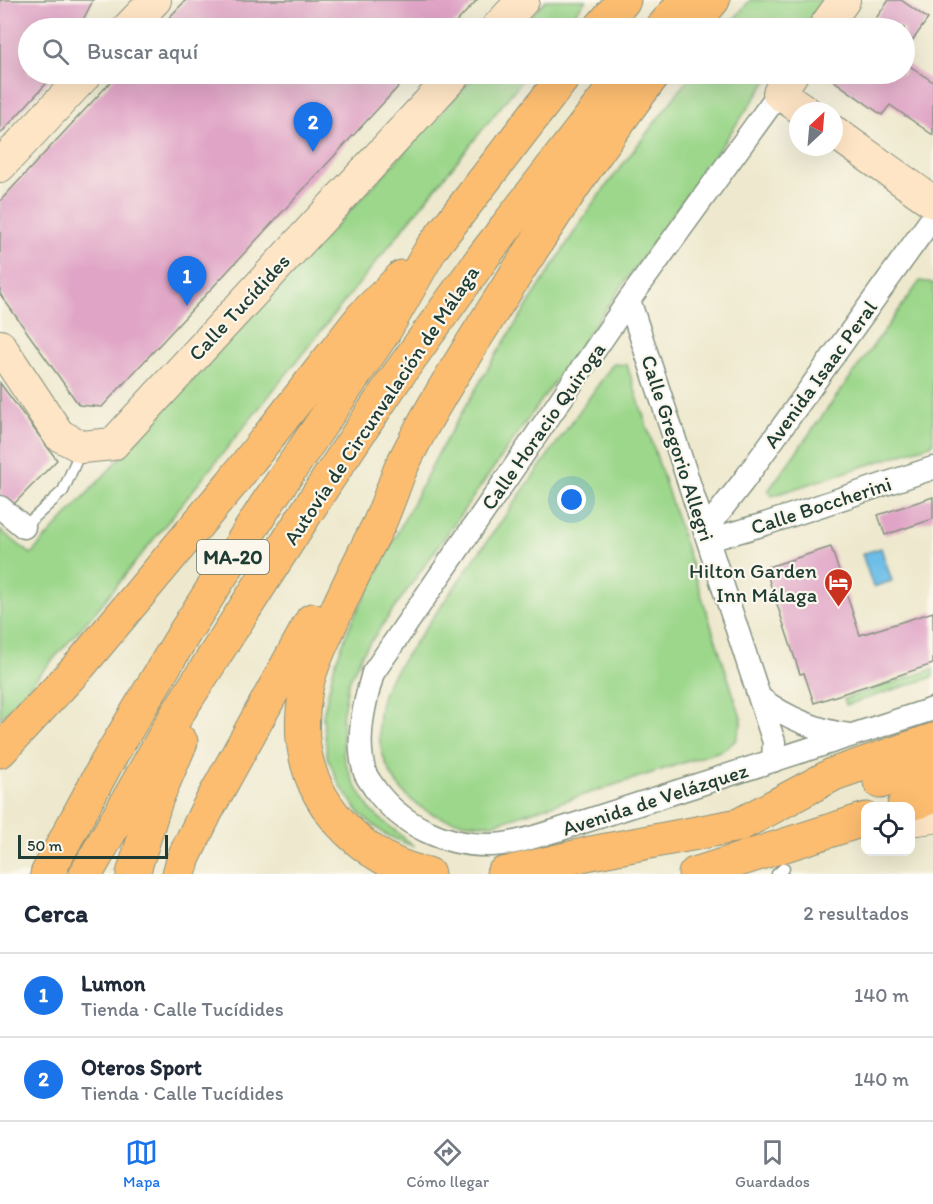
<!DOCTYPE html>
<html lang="es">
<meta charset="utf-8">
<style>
body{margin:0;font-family:Itim,sans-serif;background:#f6f6f7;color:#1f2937}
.controls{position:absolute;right:18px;bottom:18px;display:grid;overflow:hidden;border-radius:12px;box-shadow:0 6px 24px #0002}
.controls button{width:54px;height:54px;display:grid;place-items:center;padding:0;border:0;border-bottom:2px solid #e0e1e3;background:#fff;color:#1f2937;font:30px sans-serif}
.compass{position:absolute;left:789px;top:102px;width:54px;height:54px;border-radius:50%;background:#fff;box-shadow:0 6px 24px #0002;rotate:26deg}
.scale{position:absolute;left:18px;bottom:15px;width:150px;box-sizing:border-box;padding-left:6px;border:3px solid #1f3d34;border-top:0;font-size:16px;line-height:21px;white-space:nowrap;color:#1f3d34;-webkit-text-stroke:4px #fbf7ec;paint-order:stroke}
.you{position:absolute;left:572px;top:500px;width:21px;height:21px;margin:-15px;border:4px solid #fff;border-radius:50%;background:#1a73e8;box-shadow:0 0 0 9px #1a73e833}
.badge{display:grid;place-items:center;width:39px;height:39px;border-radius:50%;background:#1a73e8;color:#fff;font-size:20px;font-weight:700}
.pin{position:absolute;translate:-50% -50px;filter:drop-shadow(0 2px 3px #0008)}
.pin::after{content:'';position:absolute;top:32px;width:21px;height:18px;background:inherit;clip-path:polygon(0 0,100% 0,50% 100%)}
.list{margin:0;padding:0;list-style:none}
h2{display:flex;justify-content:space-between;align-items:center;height:78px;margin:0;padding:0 24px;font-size:26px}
h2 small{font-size:20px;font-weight:400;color:#747a83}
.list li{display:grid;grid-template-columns:39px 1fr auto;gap:18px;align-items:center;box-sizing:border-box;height:84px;padding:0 24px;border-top:2px solid #e0e1e3}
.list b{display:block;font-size:22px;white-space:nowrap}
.list p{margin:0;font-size:20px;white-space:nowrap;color:#747a83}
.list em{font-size:20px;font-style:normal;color:#747a83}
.icon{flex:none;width:33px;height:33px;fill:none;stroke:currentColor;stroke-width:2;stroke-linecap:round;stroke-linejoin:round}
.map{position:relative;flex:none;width:933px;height:874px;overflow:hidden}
.search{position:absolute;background:#fff;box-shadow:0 6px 24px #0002;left:18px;right:18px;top:18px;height:66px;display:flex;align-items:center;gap:15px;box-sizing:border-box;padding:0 21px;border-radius:33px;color:#747a83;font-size:22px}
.sheet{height:246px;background:#fff}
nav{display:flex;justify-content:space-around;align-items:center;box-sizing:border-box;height:84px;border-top:2px solid #e0e1e3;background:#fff;font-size:16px;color:#747a83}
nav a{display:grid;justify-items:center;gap:3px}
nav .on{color:#1a73e8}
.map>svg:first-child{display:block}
.green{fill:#9cd78b;stroke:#5e8a60;stroke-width:1.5}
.water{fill:#6cbde7;stroke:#467d8e;stroke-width:1.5}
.building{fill:#e0a4c6}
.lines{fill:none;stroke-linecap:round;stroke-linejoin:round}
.lane-casing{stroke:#869381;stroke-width:13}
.street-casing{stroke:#869381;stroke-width:25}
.secondary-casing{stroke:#869381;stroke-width:34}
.primary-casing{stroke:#869381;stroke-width:35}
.highway-casing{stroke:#869381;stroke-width:35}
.lane{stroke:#fff;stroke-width:10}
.street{stroke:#fff;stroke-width:22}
.secondary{stroke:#fee5c5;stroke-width:32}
.primary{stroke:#fcbd6f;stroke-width:33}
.highway{stroke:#fcbd6f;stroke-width:33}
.labels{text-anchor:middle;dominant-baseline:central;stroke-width:4.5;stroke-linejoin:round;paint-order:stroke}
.shield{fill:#fbf7ec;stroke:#61756b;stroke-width:1.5}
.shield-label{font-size:20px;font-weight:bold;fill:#1f3d34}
.street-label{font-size:21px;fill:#1f3d34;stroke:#fbf7ec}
.poi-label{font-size:21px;fill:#1f3d34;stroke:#fbf7ec;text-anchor:end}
</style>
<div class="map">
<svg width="933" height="874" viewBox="0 0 933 874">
<rect width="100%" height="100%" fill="#fbf7ec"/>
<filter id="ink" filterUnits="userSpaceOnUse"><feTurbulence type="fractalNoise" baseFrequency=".0167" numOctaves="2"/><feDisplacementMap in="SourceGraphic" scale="12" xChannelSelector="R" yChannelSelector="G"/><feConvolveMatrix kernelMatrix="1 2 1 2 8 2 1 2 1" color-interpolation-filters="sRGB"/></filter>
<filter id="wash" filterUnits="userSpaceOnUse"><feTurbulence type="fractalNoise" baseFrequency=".008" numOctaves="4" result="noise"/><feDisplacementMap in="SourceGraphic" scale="24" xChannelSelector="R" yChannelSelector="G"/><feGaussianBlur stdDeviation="1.35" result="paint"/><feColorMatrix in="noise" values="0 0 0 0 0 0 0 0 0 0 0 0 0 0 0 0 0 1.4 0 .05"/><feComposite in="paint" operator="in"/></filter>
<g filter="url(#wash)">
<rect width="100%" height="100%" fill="#eee9ce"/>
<path class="green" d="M546 0H586L563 28H519Z
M750 0H824L804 28H727Z
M477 74H527L97 610 0 719V530L31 554Z
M692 74H772L362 654 348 684 342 718 343 755 353 781 371 811 415 847 386 835 360 814 339 784 327 756 323 716 334 667 350 625 440 450 494 358 591 206Z
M920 281 933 283V444L772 496 768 491Z
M613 364 627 365 742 721 736 740 723 750 493 824C476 824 460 823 443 818 390 801 366 739 385 689 389 679 397 670 402 661Z
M933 669V677L846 705 844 699Z"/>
<path class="water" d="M881 548 892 581 873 587 862 554Z"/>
<g id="blocks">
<path class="building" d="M0 0H93L79 28H28V74H55L0 134Z
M186 0H477L451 28H159Z
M889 0H901L928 19 904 52V28H869Z
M904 62 933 82V135L890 105 882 115 833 80 837 74H904Z
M118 74H410L102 407 79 405 0 294V201Z
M0 383 57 460 12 506 0 495Z
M933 497V519L885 535 878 515Z
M831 547 860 635 933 612V664L814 703 804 673 800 674 768 577H771L768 567Z"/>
</g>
</g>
<g filter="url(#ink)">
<use href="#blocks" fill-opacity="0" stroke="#869381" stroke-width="1.5"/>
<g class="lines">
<defs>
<path id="lane" d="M24 527 63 491 81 450
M777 874 784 868"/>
<path id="street" d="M779 93 629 300 373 673C364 704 355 741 365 773 367 778 372 784 375 789 401 825 446 846 490 845 513 845 536 836 558 830L933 709
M629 300 774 742 773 761
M0 507 24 527
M705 530 742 483 933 217
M709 540 765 524 933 468
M760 698C785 717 818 731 849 735"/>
<path id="secondary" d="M128 28 155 0
M497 28 523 0
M824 28 844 0
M792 74 779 93 805 111
M834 132 933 202
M0 166 86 74
M0 346 59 435 82 447 113 444 455 74
M917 819 933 817"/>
<path id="primary" d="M880 782 933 765
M739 825 834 774 933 740"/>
<path id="highway" d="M600 28 624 0
M662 28 686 0
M689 28 713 0
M0 751 81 664 231 484 363 316 402 277
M904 806 933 797
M47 874 106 764 185 632 268 502 384 332 431 249 566 74
M86 874 177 714 326 482 393 382 483 257 624 74
M133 874 156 800 181 742
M179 874 184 857 207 810 312 620
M428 874C369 863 316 812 305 753 301 734 302 714 305 695 308 673 318 652 327 632 343 595 361 559 379 524 387 506 393 488 400 470 406 456 415 441 422 427 445 385 471 345 497 304 547 225 597 148 654 74
M503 874 591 853 739 825
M695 874 866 819"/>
</defs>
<use href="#lane" class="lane-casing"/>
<use href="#street" class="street-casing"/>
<use href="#secondary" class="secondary-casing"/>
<use href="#primary" class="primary-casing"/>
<use href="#highway" class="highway-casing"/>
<use href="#lane" class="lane"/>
<use href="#street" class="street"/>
<use href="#secondary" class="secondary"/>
<use href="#primary" class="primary"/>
<use href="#highway" class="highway"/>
</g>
</g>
<defs>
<symbol id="hotel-pin" viewBox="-11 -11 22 30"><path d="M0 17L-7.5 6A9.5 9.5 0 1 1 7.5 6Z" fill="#c8321e" stroke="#fbf7ec"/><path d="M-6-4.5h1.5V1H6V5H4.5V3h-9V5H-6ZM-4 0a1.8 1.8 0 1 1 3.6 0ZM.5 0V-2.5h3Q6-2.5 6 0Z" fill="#fff"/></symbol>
</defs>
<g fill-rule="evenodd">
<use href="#hotel-pin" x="822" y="566" width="33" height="45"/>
</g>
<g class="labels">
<rect class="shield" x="197" y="540" width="72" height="34" rx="4.5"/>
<g class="shield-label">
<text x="233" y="557">MA-20</text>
</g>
<g class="street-label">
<text transform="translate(239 307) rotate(-47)">Calle Tucídides</text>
<text transform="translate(820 374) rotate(-54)">Avenida Isaac Peral</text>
<text transform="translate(381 405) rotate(-56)">Autovía de Circunvalación de Málaga</text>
<text transform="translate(543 426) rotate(-55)">Calle Horacio Quiroga</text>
<text transform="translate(678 448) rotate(72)">Calle Gregorio Allegri</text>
<text transform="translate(821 505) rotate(-18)">Calle Boccherini</text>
<text transform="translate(655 799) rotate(-18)">Avenida de Velázquez</text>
</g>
<g class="poi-label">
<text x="817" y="570">Hilton Garden<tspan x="817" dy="24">Inn Málaga</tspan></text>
</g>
</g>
</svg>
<div class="controls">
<button><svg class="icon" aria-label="locate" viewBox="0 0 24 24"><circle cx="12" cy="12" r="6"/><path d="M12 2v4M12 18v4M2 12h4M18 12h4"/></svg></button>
</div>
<svg class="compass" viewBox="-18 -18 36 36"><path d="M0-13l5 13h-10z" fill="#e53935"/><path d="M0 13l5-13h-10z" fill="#747a83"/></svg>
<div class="scale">50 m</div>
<div class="you"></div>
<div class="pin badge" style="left:187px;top:306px">1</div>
<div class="pin badge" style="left:313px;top:152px">2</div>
<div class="search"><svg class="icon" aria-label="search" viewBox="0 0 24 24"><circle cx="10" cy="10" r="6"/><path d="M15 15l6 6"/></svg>Buscar aquí</div>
</div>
<section class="sheet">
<h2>Cerca<small>2 resultados</small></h2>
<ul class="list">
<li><span class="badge">1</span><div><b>Lumon</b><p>Tienda · Calle Tucídides</p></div><em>140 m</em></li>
<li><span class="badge">2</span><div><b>Oteros Sport</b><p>Tienda · Calle Tucídides</p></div><em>140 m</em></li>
</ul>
</section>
<nav>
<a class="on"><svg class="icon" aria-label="map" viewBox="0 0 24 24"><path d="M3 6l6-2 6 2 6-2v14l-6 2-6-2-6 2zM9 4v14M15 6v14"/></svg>Mapa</a>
<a><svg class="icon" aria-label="directions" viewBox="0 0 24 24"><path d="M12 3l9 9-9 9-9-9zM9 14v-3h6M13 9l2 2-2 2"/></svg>Cómo llegar</a>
<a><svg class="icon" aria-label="saved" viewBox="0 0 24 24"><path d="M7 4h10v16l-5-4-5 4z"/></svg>Guardados</a>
</nav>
